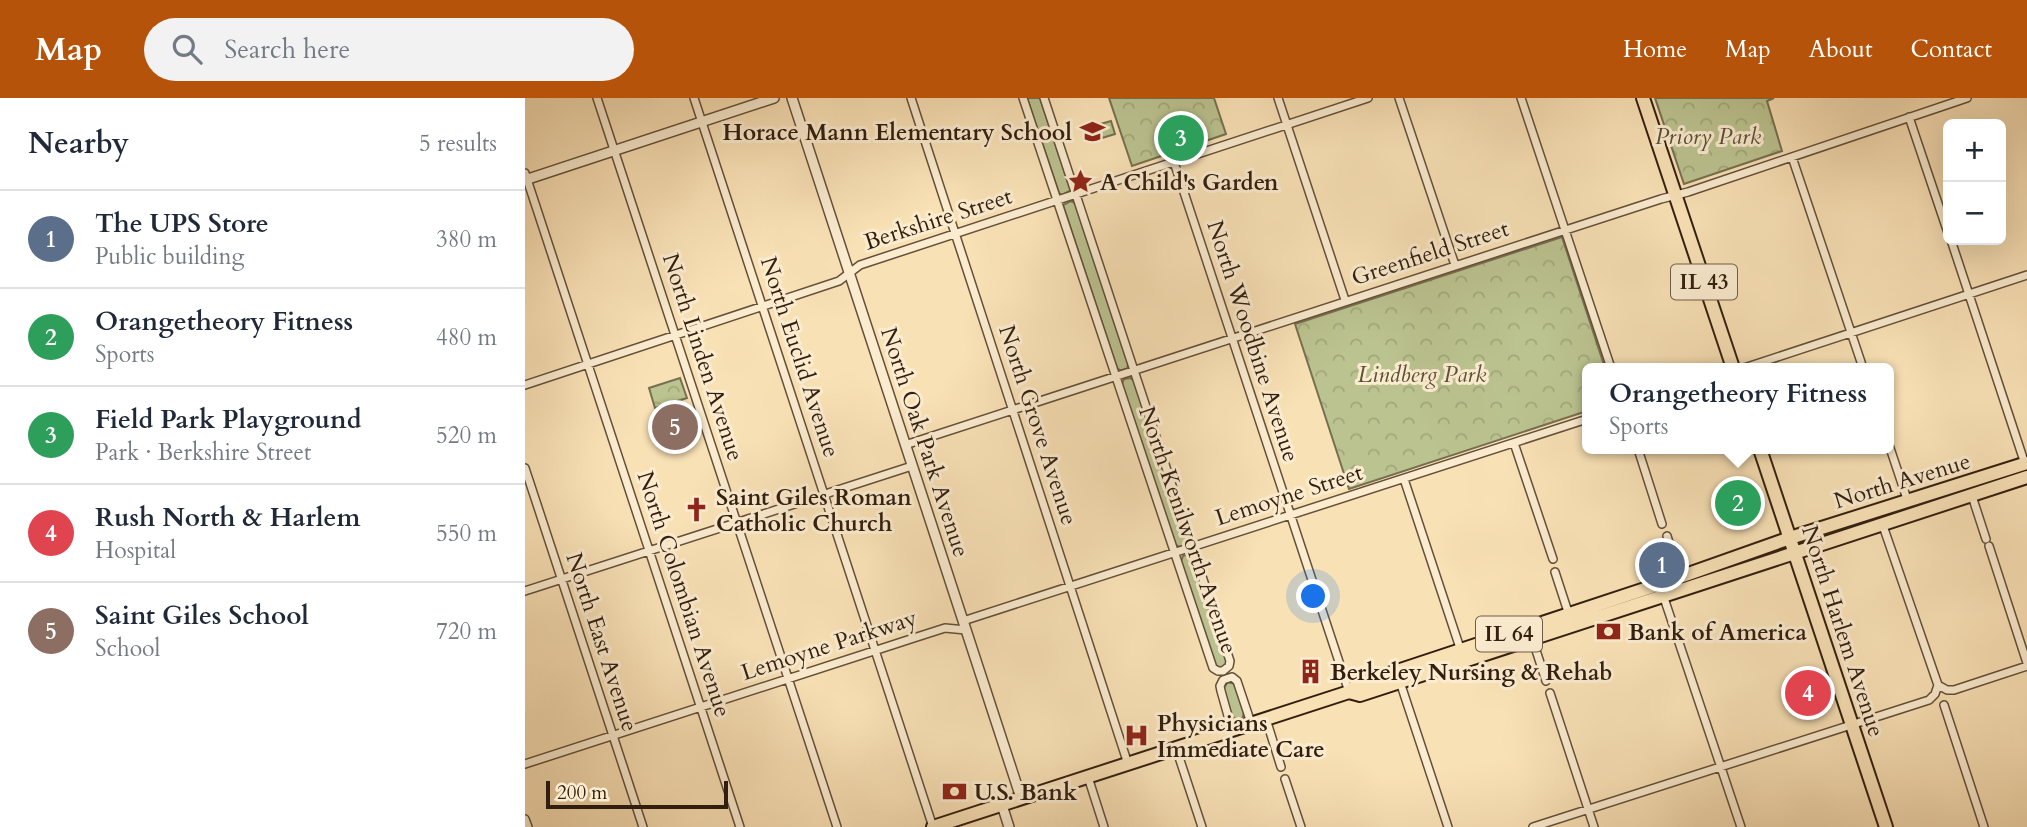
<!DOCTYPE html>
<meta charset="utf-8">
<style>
body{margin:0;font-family:Cardo,serif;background:#f2f2f3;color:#1f2937}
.controls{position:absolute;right:21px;top:21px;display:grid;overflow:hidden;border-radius:10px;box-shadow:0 7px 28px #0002}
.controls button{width:63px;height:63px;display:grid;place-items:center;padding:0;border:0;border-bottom:2px solid #e0e1e3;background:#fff;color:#1f2937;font:35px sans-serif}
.scale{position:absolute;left:21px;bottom:18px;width:182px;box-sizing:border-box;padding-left:7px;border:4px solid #321e0f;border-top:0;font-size:19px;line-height:24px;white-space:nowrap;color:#321e0f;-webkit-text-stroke:5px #fbecd0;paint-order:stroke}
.you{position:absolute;left:789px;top:499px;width:24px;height:24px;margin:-18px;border:5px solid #fff;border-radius:50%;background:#1a73e8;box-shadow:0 0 0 10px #1a73e833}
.badge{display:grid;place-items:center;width:46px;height:46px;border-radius:50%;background:#b45309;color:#fff;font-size:23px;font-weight:700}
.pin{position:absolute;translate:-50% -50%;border:4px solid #fff;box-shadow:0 2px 7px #0006}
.popup{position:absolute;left:1057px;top:265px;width:312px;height:91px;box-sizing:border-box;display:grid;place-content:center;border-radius:10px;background:#fff;filter:drop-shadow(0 2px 5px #0005);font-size:23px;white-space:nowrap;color:#747a83}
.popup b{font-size:26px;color:#1f2937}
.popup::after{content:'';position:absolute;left:50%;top:100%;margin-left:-14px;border:14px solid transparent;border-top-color:#fff}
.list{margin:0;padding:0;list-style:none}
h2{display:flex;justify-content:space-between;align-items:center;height:91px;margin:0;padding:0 28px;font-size:30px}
h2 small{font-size:23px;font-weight:400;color:#747a83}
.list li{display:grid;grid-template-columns:46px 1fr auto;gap:21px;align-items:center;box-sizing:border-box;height:98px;padding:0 28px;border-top:2px solid #e0e1e3}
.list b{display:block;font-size:26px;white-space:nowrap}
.list p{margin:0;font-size:23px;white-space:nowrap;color:#747a83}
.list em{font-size:23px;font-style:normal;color:#747a83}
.icon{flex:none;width:38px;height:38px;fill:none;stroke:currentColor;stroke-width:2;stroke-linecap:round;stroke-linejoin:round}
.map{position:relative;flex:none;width:1502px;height:729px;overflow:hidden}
header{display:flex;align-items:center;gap:42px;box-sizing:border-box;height:98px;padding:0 35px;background:#b45309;color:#fff}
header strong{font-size:33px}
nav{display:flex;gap:38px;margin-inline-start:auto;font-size:24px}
.search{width:490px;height:63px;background:#f2f2f3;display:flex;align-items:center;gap:18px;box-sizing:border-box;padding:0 24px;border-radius:38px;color:#747a83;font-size:26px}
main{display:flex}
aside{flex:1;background:#fff}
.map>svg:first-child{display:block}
.grass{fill:#bbc390;stroke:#767050;stroke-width:2}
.park{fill:url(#park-crowns);stroke:#767050;stroke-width:2}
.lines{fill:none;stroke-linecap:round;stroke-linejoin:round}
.minor-casing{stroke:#644f39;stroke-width:10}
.tertiary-casing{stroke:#644f39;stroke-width:12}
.primary-casing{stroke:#321e0f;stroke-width:16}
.minor{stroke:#fbecd0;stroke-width:7}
.tertiary{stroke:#fbecd0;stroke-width:9}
.primary{stroke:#f9e1b6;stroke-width:12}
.labels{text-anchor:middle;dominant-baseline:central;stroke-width:6;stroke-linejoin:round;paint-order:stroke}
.shield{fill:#fbecd0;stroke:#6e5c49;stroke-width:2}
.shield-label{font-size:21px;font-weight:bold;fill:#321e0f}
.poi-label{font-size:23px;font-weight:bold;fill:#321e0f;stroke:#fbecd0;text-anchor:start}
.park-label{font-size:23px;font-style:italic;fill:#5b5036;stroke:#fbecd0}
.street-label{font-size:23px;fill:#321e0f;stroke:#fbecd0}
</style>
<header>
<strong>Map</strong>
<div class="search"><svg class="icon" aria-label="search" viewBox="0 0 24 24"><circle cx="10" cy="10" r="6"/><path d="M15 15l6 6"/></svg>Search here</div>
<nav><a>Home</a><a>Map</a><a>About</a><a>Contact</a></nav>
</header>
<main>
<aside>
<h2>Nearby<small>5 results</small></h2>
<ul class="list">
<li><span class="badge" style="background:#5c6f8a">1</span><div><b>The UPS Store</b><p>Public building</p></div><em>380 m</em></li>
<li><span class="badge" style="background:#2e9e5b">2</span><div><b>Orangetheory Fitness</b><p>Sports</p></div><em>480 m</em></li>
<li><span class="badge" style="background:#2e9e5b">3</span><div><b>Field Park Playground</b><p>Park · Berkshire Street</p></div><em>520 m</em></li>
<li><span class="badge" style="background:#e0444e">4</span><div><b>Rush North &amp; Harlem</b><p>Hospital</p></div><em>550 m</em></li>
<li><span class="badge" style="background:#8d6e63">5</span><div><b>Saint Giles School</b><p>School</p></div><em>720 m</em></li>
</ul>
</aside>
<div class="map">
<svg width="1502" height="729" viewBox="0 0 1502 729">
<defs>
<pattern id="park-crowns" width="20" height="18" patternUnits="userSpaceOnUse" patternTransform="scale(1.75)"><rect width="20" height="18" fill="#bbc390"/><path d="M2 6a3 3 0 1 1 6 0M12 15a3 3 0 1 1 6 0" fill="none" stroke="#a1a77b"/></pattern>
</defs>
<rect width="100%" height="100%" fill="#f9e1b6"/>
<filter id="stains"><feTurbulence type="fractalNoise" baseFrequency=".00286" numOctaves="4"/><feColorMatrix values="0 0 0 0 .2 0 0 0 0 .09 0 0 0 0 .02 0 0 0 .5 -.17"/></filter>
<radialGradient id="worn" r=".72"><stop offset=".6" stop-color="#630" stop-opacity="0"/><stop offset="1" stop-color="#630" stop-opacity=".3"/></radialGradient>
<path class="grass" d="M502 0H515L545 90 546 92 537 97 534 95Z
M586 23 590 36 577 40 572 27Z
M546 103 550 105 603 266 602 271 596 273 592 270 538 107Z
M605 280 609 282 661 442 660 447 654 449 650 446 597 286 599 281Z
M663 456 667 457 702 564 701 568 696 571 690 568 656 463 658 458Z
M703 584 710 586 719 614 718 619 715 621 706 619 698 591Z"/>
<path class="park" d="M584 0H689L701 36 607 68Z
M1130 0H1249L1242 3 1257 53 1159 86Z
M1037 139 1080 270H1062V313L824 391 770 226Z
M155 280 162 300 130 310 124 290Z"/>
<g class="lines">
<defs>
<path id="minor" d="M72 0 312 729
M169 0 408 729
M386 0 603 666
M498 0 688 570 693 573H698L704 568 705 563 519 0
M753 0 820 202
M874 0 930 167
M996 0 1086 270
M1384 19 1423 135
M1267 59 1338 270
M649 64 824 594
M0 75 215 729
M1426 142 1500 366
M1219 270 1502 177
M0 287 314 183 335 167 843 0
M989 345 1028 461
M380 347 1136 101 1163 94 1442 0
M1364 347 1383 404
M1113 351 1137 426
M0 370 118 729
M879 381 936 553
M1447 398 1461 441
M1357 425 1413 587
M1142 438 1151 467 1159 477
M1464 448 1502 565
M1030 474 1044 517
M0 493 387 368
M1138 497 1216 729
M438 523 1062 321
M1007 540 1021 583
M875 584 923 729
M1413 587 1422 592H1429L1502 568
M1025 595 1069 729
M1419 607 1459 729
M741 621 756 669
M707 632 696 593 695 588 698 582 707 579 712 583 726 625
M651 650 677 729
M0 666 395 538 420 530 441 532
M563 679 579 729
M760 681 776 729
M0 721 3 729
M1008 729 1404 602 1410 596 1413 587"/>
<path id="tertiary" d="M267 0 496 700
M0 82 249 0
M477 707 484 729"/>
<path id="primary" d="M1118 0 1208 270
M1235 351 1361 729
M824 594 835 597 1502 379
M408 729 824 594 833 586 1135 486 1265 440 1502 365"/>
</defs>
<use href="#minor" class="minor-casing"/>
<use href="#tertiary" class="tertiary-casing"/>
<use href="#primary" class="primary-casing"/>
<use href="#minor" class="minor"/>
<use href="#tertiary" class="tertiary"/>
<use href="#primary" class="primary"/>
</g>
<defs>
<symbol id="school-bare" viewBox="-9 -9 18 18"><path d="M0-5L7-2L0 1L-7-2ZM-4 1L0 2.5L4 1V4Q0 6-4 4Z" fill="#8f2418" stroke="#fbecd0" stroke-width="2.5" paint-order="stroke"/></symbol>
<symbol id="sight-bare" viewBox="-9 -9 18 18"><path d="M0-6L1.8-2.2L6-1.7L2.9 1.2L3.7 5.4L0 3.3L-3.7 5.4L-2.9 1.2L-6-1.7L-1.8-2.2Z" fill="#8f2418" stroke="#fbecd0" stroke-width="2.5" paint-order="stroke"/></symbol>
<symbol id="church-bare" viewBox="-9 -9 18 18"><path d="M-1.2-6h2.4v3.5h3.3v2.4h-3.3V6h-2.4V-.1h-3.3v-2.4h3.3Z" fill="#8f2418" stroke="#fbecd0" stroke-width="2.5" paint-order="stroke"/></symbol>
<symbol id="bank-bare" viewBox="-9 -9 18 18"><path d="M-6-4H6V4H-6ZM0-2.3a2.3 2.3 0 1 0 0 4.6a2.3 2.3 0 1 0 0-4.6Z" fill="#8f2418" stroke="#fbecd0" stroke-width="2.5" paint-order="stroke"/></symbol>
<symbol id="building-bare" viewBox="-9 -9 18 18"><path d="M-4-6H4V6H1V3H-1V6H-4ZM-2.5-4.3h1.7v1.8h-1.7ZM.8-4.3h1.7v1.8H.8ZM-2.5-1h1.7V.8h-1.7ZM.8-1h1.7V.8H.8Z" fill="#8f2418" stroke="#fbecd0" stroke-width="2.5" paint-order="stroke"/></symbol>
<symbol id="hospital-bare" viewBox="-9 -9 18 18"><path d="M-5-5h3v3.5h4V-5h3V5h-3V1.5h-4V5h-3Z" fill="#8f2418" stroke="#fbecd0" stroke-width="2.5" paint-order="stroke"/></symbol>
</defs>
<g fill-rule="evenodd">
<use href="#school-bare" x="550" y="16" width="35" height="35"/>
<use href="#sight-bare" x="538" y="66" width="35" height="35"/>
<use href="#church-bare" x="154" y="394" width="35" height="35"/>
<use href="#bank-bare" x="1066" y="516" width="35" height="35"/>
<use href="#building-bare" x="768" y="556" width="35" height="35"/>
<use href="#hospital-bare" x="594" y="620" width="35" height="35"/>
<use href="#bank-bare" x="412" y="676" width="35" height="35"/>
</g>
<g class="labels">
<g class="shield">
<rect x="1146" y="166.5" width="66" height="35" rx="5"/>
<rect x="951" y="518.5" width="66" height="35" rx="5"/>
</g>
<g class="shield-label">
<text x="1179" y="184">IL 43</text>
<text x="984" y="536">IL 64</text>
</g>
<g class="poi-label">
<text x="547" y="34" text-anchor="end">Horace Mann Elementary School</text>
<text x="575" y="84">A Child's Garden</text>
<text x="191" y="399">Saint Giles Roman<tspan x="191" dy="26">Catholic Church</tspan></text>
<text x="1103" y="534">Bank of America</text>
<text x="805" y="574">Berkeley Nursing &amp; Rehab</text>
<text x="632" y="625">Physicians<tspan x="632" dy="26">Immediate Care</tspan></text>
<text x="449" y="694">U.S. Bank</text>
</g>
<g class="park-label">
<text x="1183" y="38">Priory Park</text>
<text x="897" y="276">Lindberg Park</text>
</g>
<g class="street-label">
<text transform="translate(413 121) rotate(-18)">Berkshire Street</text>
<text transform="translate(905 155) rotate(-18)">Greenfield Street</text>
<text transform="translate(728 243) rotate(72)">North Woodbine Avenue</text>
<text transform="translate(178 259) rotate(72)">North Linden Avenue</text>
<text transform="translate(275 259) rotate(72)">North Euclid Avenue</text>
<text transform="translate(513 327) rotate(72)">North Grove Avenue</text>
<text transform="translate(400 344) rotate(72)">North Oak Park Avenue</text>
<text transform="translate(1377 383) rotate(-17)">North Avenue</text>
<text transform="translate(764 397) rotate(-18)">Lemoyne Street</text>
<text transform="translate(663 432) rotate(71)">North Kenilworth Avenue</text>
<text transform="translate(159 496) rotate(72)">North Colombian Avenue</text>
<text transform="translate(1318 533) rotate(72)">North Harlem Avenue</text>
<text transform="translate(77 544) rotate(72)">North East Avenue</text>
<text transform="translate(304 547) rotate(-18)">Lemoyne Parkway</text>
</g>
</g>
<rect width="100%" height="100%" filter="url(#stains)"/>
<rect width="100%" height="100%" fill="url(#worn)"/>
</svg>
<div class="controls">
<button>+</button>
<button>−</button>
</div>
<div class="scale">200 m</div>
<div class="you"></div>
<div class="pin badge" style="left:1137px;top:467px;background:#5c6f8a">1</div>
<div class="pin badge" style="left:1213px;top:405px;background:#2e9e5b">2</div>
<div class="popup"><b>Orangetheory Fitness</b>Sports</div>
<div class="pin badge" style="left:656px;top:40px;background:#2e9e5b">3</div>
<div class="pin badge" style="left:1283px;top:595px;background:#e0444e">4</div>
<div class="pin badge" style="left:150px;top:329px;background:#8d6e63">5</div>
</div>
</main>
